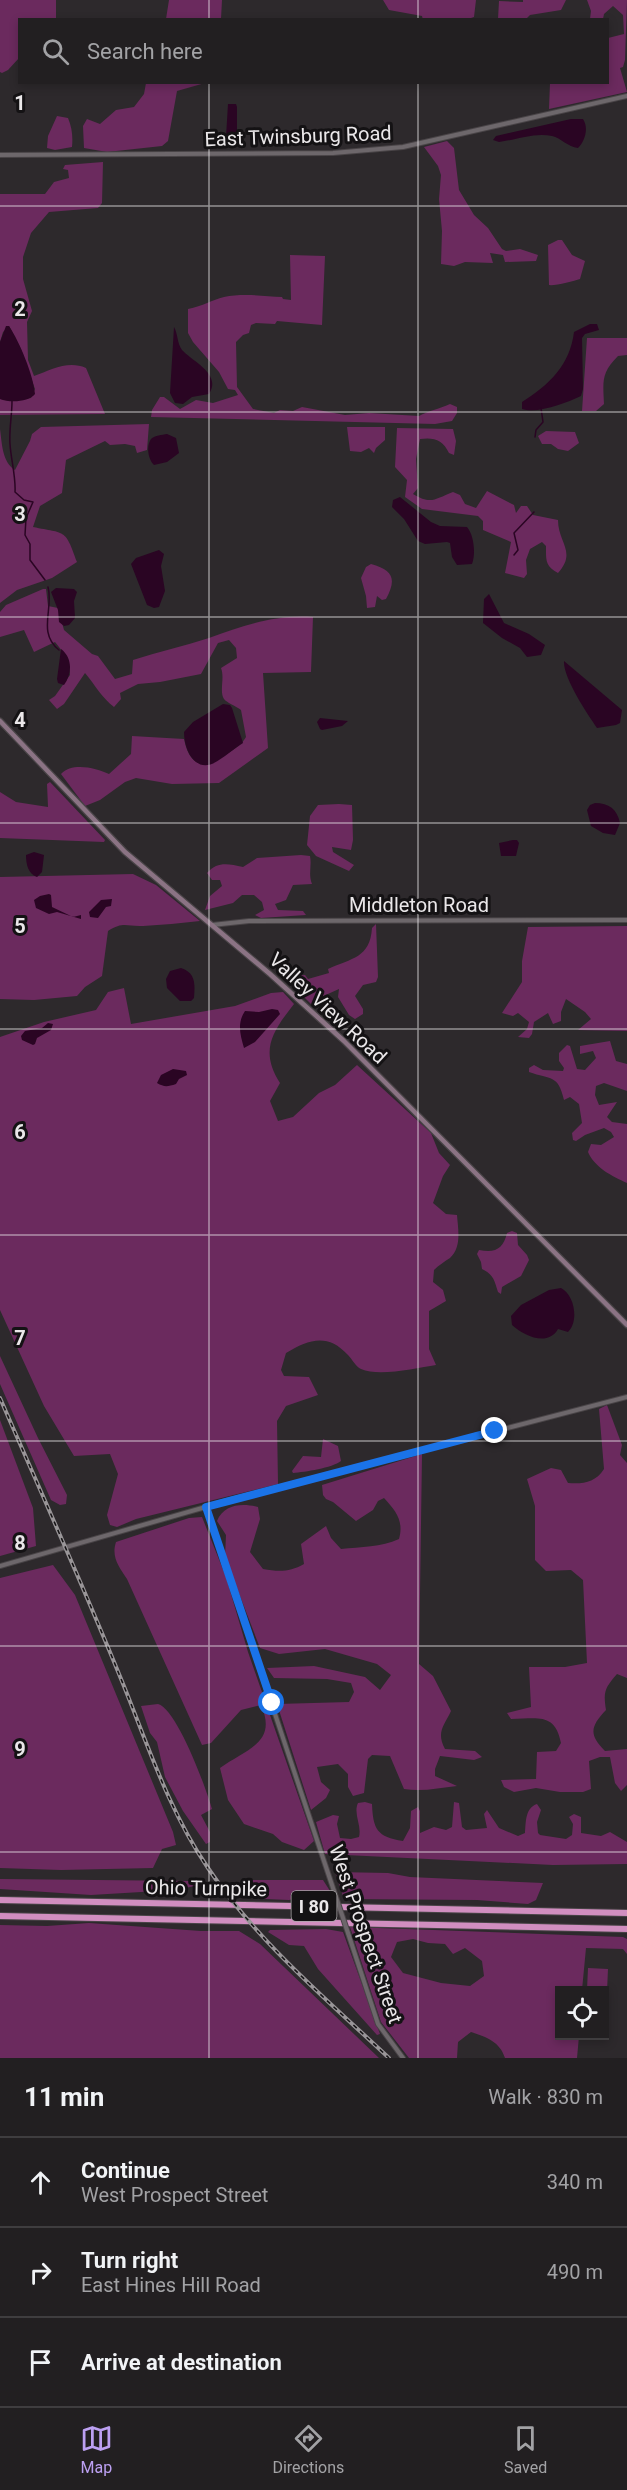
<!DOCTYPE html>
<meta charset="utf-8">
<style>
body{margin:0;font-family:Roboto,sans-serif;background:#2e2c2e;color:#f1f3f6}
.controls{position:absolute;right:18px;bottom:18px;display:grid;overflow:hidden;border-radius:0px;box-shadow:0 3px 9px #0003}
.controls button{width:54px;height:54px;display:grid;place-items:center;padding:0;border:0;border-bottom:2px solid #3f3d3f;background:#221f21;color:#f1f3f6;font:30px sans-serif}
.stop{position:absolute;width:18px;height:18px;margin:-14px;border:4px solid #1a73e8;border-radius:50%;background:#fff}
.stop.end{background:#1a73e8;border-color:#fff;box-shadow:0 2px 6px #0008}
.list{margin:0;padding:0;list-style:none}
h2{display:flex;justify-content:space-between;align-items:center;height:78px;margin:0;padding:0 24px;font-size:26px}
h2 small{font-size:20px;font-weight:400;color:#a2a2a5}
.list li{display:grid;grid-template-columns:39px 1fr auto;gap:18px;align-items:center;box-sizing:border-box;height:90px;padding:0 24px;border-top:2px solid #3f3d3f}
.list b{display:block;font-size:22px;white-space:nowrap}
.list p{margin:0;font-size:20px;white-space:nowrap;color:#a2a2a5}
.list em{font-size:20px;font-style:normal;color:#a2a2a5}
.icon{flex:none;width:33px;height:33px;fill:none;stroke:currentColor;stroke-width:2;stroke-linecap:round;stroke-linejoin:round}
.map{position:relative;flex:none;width:627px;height:2058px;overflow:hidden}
.search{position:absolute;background:#221f21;box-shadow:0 3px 9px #0003;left:18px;right:18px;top:18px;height:66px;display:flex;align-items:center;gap:15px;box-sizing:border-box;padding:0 21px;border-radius:0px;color:#a2a2a5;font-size:22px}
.sheet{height:348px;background:#221f21}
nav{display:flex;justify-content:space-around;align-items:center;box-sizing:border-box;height:84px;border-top:2px solid #3f3d3f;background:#221f21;font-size:16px;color:#a2a2a5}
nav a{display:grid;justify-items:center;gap:3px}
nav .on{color:#bca0f2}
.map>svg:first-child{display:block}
.green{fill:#6b2a5e;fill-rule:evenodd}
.water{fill:#2a0523}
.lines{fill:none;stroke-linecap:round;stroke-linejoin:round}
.stream{stroke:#2a0523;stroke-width:1.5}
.tertiary-casing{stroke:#494447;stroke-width:6}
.secondary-casing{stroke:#494447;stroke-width:7}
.motorway-casing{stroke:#494447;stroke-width:8}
.tertiary{stroke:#6d676b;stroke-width:4}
.secondary{stroke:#8b7384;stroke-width:4.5}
.motorway{stroke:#d18ec0;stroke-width:6}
.rail-casing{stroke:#999598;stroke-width:4}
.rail{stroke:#141214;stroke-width:1.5;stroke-dasharray:4.5;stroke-linecap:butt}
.tertiary-bridge-casing{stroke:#494447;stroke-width:6;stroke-linecap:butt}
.tertiary-bridge{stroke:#6d676b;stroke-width:4}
.route{stroke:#1a73e8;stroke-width:8}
.grid{fill:none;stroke:#eae7e9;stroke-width:1.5;stroke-opacity:0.55}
.labels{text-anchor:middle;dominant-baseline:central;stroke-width:6;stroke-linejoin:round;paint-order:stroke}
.shield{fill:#141214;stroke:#aaa7a9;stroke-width:1.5}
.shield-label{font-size:18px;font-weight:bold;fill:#eae7e9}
.street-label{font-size:20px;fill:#eae7e9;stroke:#141214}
.grid-label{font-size:20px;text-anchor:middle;font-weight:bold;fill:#eae7e9;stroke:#141214;stroke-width:6;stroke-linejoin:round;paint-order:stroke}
</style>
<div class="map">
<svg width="627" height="2058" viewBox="0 0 627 2058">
<rect width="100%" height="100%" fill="#2d292c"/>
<path class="green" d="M0 0H56V19L20 20 19 58 8 70 2 73 0 72Z
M169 0H222L221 19H166Z
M383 0H476L474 17 468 19 423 20 422 16 389 10Z
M523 0H566L561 10 530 15 526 19H498L499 1 523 2Z
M587 0H627L625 60 623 67 620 68 627 92 549 109 550 83 608 82V38L624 34 623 15 613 6 604 14 603 19H590L591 11Z
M146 83H205L177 91 168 141 162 146 107 152 84 148 83 126 87 119 100 124 116 110 134 107 144 94Z
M57 116 68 118C72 128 73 136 72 147L55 150 47 148 48 136Z
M447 141 454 148 459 190 474 215 488 228 502 249 506 251 520 249 538 255 536 261 505 262 503 255 490 253 493 263 465 262 454 266 441 264 442 231 439 199 441 175 438 166 424 147Z
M103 162 102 203 98 208 49 212 31 233 23 257V279L32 311 27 322 28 360 34 376C51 370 68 360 86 368L105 414 0 415V399L12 401 31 398 35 389 21 349 9 326 3 332 0 342V194H45L54 182 69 178 68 170 63 169 65 165Z
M558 240H562L572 255 585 261 580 279C574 281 555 286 549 285L548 245Z
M290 255 325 256 322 325 277 321 275 324 256 323 251 325 249 333 243 335 236 342 237 387 253 409 274 413 280 410 293 411 302 407 345 415 369 413 419 416C428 411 439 409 450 404L457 407V413L452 421 435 424 151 417 152 410 160 397H164L180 409 196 400 213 403 238 395 235 390 228 389 219 372 193 342 188 333V309C203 306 212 300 224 297 242 293 264 296 282 297L283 299 291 300Z
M587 338H627V355L618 356C601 373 603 381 604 404L596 411H582Z
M149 424 147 450 137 453 135 446 125 444 110 445 105 441 66 460 62 493 40 506 33 527C66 534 65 528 77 562L52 578 17 590 0 603V429C2 443 2 462 15 470L30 441 32 434 41 427Z
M347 427H385V440L376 448 374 453 369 448 361 452 350 451Z
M397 428 453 429 456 441 454 455 449 453C443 440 434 437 420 439L416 459 418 488 413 494C431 505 435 499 453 492L460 495 465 504 476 508 487 491 514 505 516 513 521 506H527L533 515 558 520C558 543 577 552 558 573 545 566 546 560 546 546L542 542 530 549 526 560 527 574 524 578 505 573 511 542 483 530V521L478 516 422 509 405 497 407 480 395 467Z
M546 431 575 432 579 443 568 451 558 449 551 444H542L538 436Z
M371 564C393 570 397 579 386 599L382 600 377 596 375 607 367 608 366 596 361 578 366 567Z
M43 589H46L48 606 58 608 64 630 92 654 98 656 115 679 132 674 133 660C158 652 184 646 209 638 243 626 276 614 313 617L311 672 263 673 268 748 219 783 172 784 136 778 125 782 100 800 85 806 61 774C72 762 96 768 109 774L131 754 132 736 184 739C190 769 206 769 228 753 235 749 242 744 246 737L241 710C236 706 227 703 224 699 219 691 225 678 221 668L237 658 236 648 229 640 218 643 201 674 160 682 138 684 120 693 121 699 114 707C102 698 95 685 85 673L64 704 57 709 49 700 55 696 70 675C70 660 64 653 55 642L34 652 24 630 0 637V612L6 605Z
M50 782 105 840 104 842 0 838V792L16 802 48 807 47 784Z
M339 804 352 805 353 840 351 850 332 847 333 852 354 865 349 871 316 856 307 845 310 816 318 805Z
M301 855 310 856C312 866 308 874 312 884L293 885 286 900 275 904 278 910 303 911 306 915 261 918 255 915 264 910 262 902 254 895H242L233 903 205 910 210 896 222 886 220 880H212L207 873C218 861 228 864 243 867L257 858Z
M133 874 156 885 200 921C181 923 162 925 143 926 127 927 124 921 108 931L102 976 85 987 77 996 34 1000 0 999V877Z
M376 924 378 977 376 982 363 985 355 996 363 1009V1014L355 1019 349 1015 338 997 339 989 319 998 313 1006 289 982 294 976 305 975 308 979 329 973 328 969C352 958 370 958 372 928Z
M627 926V1031L578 1030 591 1019 585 1012 566 999 561 1012V1021L553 1024 548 1013 534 1022 532 1034 529 1038 518 1037 527 1029 529 1022 518 1013 513 1016 502 1013 522 982V961L528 927Z
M124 988 131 1024 235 1006 271 993 283 992 294 1004C273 1031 259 1050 280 1083L270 1101 278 1121 293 1117 319 1093 335 1085 357 1065 431 1133 439 1153 450 1165 443 1176 433 1203 446 1214 457 1215C458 1229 462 1247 450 1258 444 1262 439 1265 434 1270L433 1282 443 1290 446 1301 429 1311V1349L436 1365C416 1368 379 1377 361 1369 356 1367 352 1359 348 1355 328 1333 309 1339 286 1353L281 1370 284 1376 309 1377 318 1395 286 1406 277 1421 278 1484 136 1519 117 1527 110 1525 107 1515 118 1474 110 1454 74 1456 44 1406 0 1310V1037L44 1022 96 1010 108 992Z
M610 1041 616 1061 627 1064V1091L604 1083 596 1086 595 1095 599 1105 617 1102 607 1117 612 1122 627 1124V1183C612 1176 595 1168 588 1152L591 1144 601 1145 614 1137 611 1132 604 1128 585 1135 576 1141 573 1140 572 1133 582 1123 579 1104 570 1097 564 1100C558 1074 551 1080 529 1072V1068L534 1065 543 1070 563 1071 564 1068 559 1061V1053L567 1045 570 1046 577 1069 585 1070 596 1058 593 1051 580 1054V1046Z
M512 1231 517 1233 518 1245 527 1255 529 1260 521 1276 502 1287 501 1294 498 1292C494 1280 494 1275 482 1269L481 1262 477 1254 479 1250C496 1253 503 1249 507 1233Z
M0 1356 38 1438 67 1495 66 1504 60 1505 51 1500 0 1384Z
M607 1405 622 1445 620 1455 627 1463V1678L617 1674C605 1688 603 1691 606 1710 591 1726 588 1734 605 1751L627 1749V1785L621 1791 615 1783 610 1757H600L589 1761 591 1789 583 1792H560L536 1788 514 1792 504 1787 501 1780 536 1779 537 1752 556 1751 561 1743C555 1712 537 1719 511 1719L507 1713 531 1707 529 1667H565L587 1663 583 1580 571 1570 546 1571 535 1560V1506L527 1479 551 1468 561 1470 568 1483C583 1484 595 1483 604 1469L599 1409Z
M0 1420 33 1508 36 1546 0 1556Z
M323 1439 338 1446 341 1461C332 1468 305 1472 293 1473L292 1471 303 1456 321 1457Z
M422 1454 419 1664 433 1676 451 1711C444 1726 436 1732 445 1749L475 1751 482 1757 474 1760 440 1756 435 1769V1776L457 1786C439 1788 422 1792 404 1789L390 1756 372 1755 368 1759 364 1793 353 1796 348 1787V1774L338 1764 317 1767 321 1782 330 1790 326 1798 311 1810 277 1704 349 1702 354 1692 351 1683 327 1679 274 1678 267 1668 314 1666 365 1677 380 1690 391 1675 377 1664 325 1649 279 1654 260 1648 225 1557 226 1535 217 1521C224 1504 242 1503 258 1507L260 1519 250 1552 263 1569C279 1572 290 1572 304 1564L301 1544 326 1526 331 1538 341 1549C361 1547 381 1547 399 1539 404 1521 396 1511 384 1498L378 1501 373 1510 356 1521 333 1502 326 1499 323 1495 322 1485Z
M202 1517 226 1577 248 1652 314 1841 304 1850 282 1842 273 1834 244 1824 228 1800 220 1768C246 1749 278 1743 261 1705L241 1710 211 1743 202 1745 127 1579C119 1567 111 1557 116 1542L189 1518Z
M53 1565 75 1595 173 1832 176 1845 162 1849 153 1868 61 1870 0 1868V1578Z
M158 1704C177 1709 206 1788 212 1809L201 1815 210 1832V1842L206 1844 183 1811 165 1777 157 1742 150 1733 141 1706Z
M365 1802 372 1804C373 1829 377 1837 403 1841L410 1828 411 1811 418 1807 420 1811V1833L434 1827 446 1830 452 1827 454 1802 459 1803 462 1827 466 1830 487 1828 484 1814 487 1810 499 1828 518 1836 525 1833C526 1822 525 1808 537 1804L541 1810 537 1822 538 1833 540 1835 566 1839 572 1835 573 1824 569 1817 574 1814 581 1817V1833L601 1836 610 1832 627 1842V1864L553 1865 325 1854 316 1822 333 1815 339 1816 337 1824 340 1838 351 1839 359 1837C362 1825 353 1814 358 1803Z
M335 1872 388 1873 410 1877 543 1883 536 1900 528 1904 477 1900 344 1899Z
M0 1879 192 1881 195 1886 175 1890 91 1895 0 1889Z
M250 1880H323L330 1891V1897L308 1896 289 1900 265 1899 247 1895 242 1887Z
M89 1923 201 1931H239L260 1944 379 2058H0V1925L47 1926Z
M350 1927 623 1937 627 1939V1954L623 1949 586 1948 582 1990H560V2036H579L577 2058H505C500 2042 487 2037 471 2032L458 2042 457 2058H409L381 2022ZM413 1939 428 1943 445 1944 453 1954 465 1948 482 1961 484 1976 470 1986 441 1983 403 1973 391 1957 397 1942Z
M326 1929 343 1932 380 2034 377 2035 318 1969 304 1946 289 1945 268 1932 270 1930Z
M588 1968 608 1969 607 1992 587 1990Z"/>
<path class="water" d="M228 104H236L237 107V139H227L226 137Z
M571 119H583C589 128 585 141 578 148 568 147 561 138 552 136 535 132 516 140 499 142L493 140 496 136Z
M590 324H597L599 330 585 334 582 338 583 389 581 396C566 403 538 414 522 409V402C549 385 570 365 574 332Z
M6 326H9C20 343 33 374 35 394 29 402 10 403 0 399V342Z
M174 327C178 334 177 343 182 350 193 362 222 374 209 394L192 397 183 404 175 403 170 393Z
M167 434 176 438 179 453 167 462 154 465C148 459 146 446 151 439 155 435 162 435 167 434Z
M400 497 431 522 440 526 467 527C474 535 476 554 472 564L457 565 452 557 450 543 447 542 425 544 418 541 404 519 392 507 393 500Z
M159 550 164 554 161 566 165 591 159 607 154 608 147 605 131 564 136 558Z
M56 588 74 589 77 592 74 601 75 618 69 625 64 626 59 622 58 610 51 592Z
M489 594 504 623 529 634 545 645 541 655 527 657 520 648 502 638 483 623 484 599Z
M61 649C73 658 72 674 64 685L58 683 57 679Z
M564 661 622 710 620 723 616 725 597 728C587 713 563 678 564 661Z
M223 704 230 705 232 708 243 743C235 748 227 755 219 760 197 776 184 752 184 732L193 722Z
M320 718 348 721 342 726 322 730 320 729 317 722Z
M595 803C609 803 617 809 620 823L615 835 603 833 591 826 587 810 590 805Z
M513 840H517L519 843 516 856H501L499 843Z
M34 852 44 855 42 872 37 877C28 874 26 864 26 855Z
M49 894 51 895 52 907 73 917 81 915V919L57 912 49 914 36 908 34 900 40 896Z
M112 899 111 906 106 907 98 918 90 917 89 912 101 900Z
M181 968C196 973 195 984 194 998L191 1001H180L167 988 166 979 170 971Z
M272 1009 278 1010 280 1014 255 1042 244 1048C240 1034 237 1023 245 1011L259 1012Z
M48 1023 53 1024 51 1030 37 1038 35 1044 33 1045 22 1040 21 1036 25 1031 42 1028Z
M173 1069 186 1071 187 1075 179 1079 176 1084C167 1087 164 1087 157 1083L161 1075Z
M561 1288C575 1295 579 1322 568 1332L558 1329C548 1347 524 1336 512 1325L511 1316 521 1305 549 1290Z"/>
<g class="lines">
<path class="stream" d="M12 401C12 416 9 429 10 444 11 460 16 477 15 492L24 500 33 502 26 518 25 535 30 544V560L45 580
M535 437 536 430 543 422 541 408
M514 555 518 550 514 533 534 512
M48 587C54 608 37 633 59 650"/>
<defs>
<path id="tertiary" d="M0 155 333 153 403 147 627 96
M212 925 249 921 627 920
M206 1507 334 1891
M0 1566 230 1500 627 1397
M348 1933 378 2024 403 2058"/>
<path id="secondary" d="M0 721 125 852 270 974 344 1041 627 1325"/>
<path id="motorway" d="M0 1900 627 1913
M0 1916 627 1929"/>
</defs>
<use href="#tertiary" class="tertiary-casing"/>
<use href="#secondary" class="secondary-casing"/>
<use href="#motorway" class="motorway-casing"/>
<use href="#tertiary" class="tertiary"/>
<use href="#secondary" class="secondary"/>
<use href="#motorway" class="motorway"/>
<defs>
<path id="rail" d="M0 1398C40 1490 81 1581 119 1674 146 1739 167 1808 208 1868 257 1941 325 1998 389 2058"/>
</defs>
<use href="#rail" class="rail-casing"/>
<use href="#rail" class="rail"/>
<defs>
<path id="tertiary-bridge" d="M334 1891 348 1933"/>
</defs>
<use href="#tertiary-bridge" class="tertiary-bridge-casing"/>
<use href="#tertiary-bridge" class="tertiary-bridge"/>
</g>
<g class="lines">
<path class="route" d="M272 1703 206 1507 495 1431"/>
</g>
<path class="grid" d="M209 0V20M418 0V20M209 82V2058M418 82V2058M0 206H627M0 412H627M0 617H627M0 823H627M0 1029H627M0 1235H627M0 1441H627M0 1646H627M0 1852H627"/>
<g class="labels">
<rect class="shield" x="291.5" y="1891" width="45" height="30" rx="4.5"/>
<g class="shield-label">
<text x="314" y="1906">I 80</text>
</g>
<g class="street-label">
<text transform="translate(298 136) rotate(-2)">East Twinsburg Road</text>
<text x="419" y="905">Middleton Road</text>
<text transform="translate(328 1008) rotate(43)">Valley View Road</text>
<text transform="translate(206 1888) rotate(1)">Ohio Turnpike</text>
<text transform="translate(366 1934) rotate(71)">West Prospect Street</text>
</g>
</g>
<g class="grid-label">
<text x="20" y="110">1</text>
<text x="20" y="316">2</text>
<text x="20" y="521">3</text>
<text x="20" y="727">4</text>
<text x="20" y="933">5</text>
<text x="20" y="1139">6</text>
<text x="20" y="1345">7</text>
<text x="20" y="1550">8</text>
<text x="20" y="1756">9</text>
</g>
</svg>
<div class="controls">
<button><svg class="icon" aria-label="locate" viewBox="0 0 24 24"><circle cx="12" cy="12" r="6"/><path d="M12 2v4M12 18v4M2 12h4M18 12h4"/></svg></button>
</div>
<div class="stop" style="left:272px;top:1703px"></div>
<div class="stop end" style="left:495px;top:1431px"></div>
<div class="search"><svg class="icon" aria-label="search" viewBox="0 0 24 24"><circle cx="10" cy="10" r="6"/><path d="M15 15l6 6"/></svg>Search here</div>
</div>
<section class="sheet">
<h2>11 min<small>Walk · 830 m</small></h2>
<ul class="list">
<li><svg class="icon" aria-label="ahead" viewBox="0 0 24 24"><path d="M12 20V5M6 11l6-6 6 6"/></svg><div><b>Continue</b><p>West Prospect Street</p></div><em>340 m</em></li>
<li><svg class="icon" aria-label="right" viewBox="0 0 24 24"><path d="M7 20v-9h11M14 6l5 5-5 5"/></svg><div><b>Turn right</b><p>East Hines Hill Road</p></div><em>490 m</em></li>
<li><svg class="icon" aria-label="arrive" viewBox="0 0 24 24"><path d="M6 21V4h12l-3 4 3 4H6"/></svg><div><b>Arrive at destination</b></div></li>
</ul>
</section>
<nav>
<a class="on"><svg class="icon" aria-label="map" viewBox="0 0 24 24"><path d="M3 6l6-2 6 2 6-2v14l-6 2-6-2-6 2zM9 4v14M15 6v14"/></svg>Map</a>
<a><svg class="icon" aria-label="directions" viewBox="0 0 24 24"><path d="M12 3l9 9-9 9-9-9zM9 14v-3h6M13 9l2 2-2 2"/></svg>Directions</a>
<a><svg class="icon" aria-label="saved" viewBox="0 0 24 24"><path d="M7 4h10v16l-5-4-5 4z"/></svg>Saved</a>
</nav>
